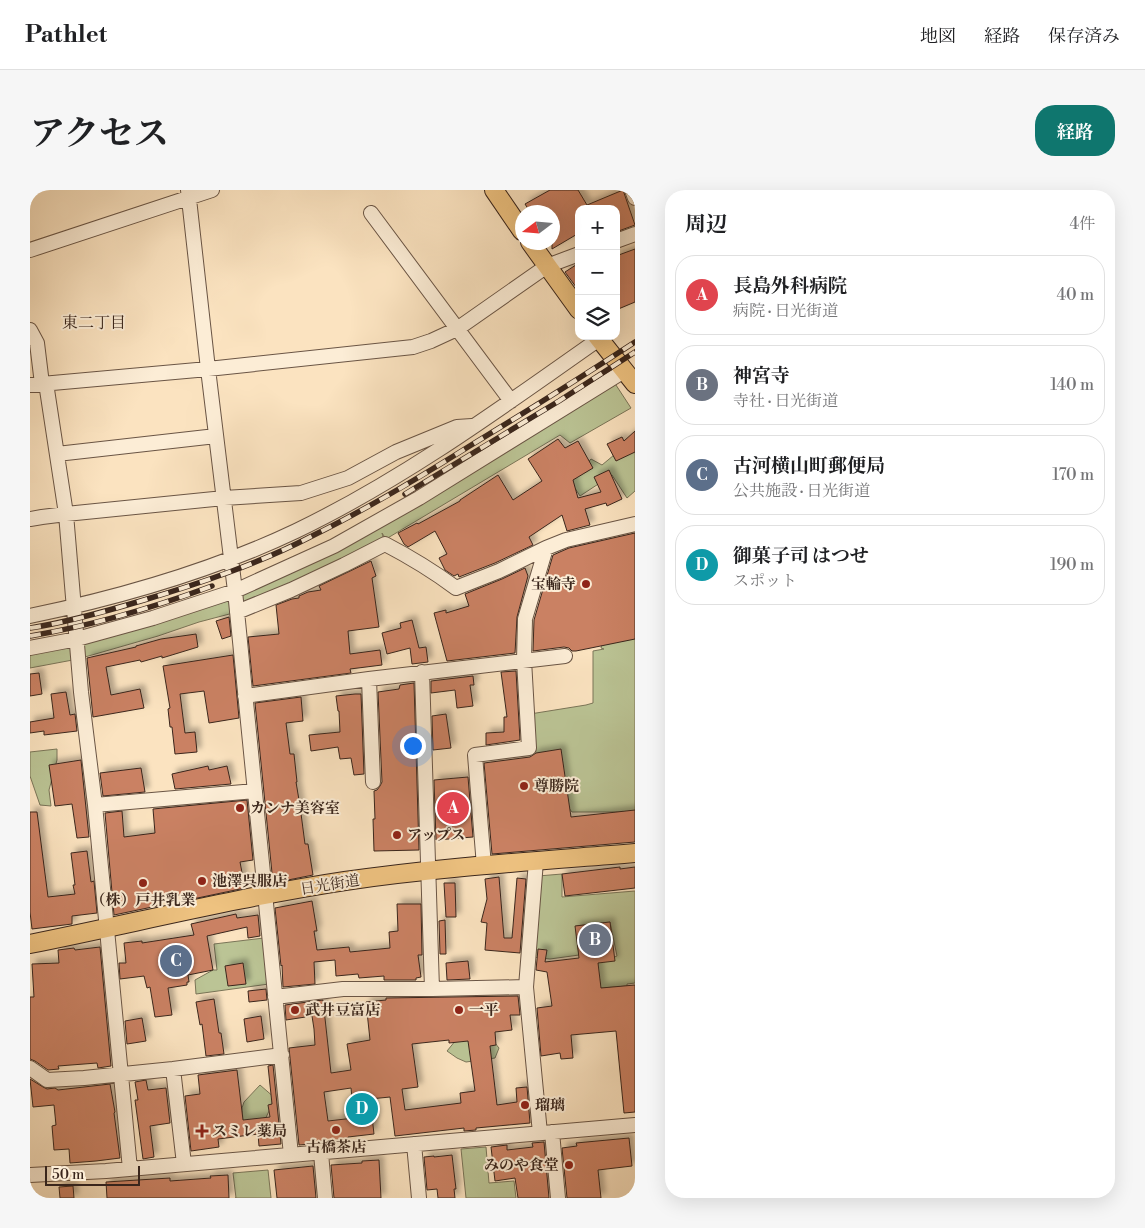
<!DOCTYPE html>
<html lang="ja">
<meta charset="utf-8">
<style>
body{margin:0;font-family:"Libre Bodoni","Noto Serif JP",serif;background:#f6f6f6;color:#202124}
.controls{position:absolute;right:15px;top:15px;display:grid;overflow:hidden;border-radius:10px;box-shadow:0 5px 20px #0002}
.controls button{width:45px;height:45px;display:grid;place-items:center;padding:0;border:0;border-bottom:1px solid #e0e0e0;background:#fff;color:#202124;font:25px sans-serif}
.compass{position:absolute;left:485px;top:15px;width:45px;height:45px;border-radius:50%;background:#fff;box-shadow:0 5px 20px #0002;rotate:254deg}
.scale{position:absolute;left:15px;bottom:12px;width:95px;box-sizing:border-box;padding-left:5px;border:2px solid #3a261c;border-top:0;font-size:14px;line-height:18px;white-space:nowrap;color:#3a261c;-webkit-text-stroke:4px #fcedd6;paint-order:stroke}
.you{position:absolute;left:382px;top:555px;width:18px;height:18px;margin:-12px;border:4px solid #fff;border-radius:50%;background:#1a73e8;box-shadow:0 0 0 8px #1a73e833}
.badge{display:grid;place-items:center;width:32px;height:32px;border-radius:50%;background:#0f766e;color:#fff;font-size:16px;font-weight:700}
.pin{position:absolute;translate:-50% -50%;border:2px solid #fff;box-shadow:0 1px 5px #0006}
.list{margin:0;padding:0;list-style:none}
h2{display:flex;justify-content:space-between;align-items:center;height:65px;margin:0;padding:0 20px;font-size:21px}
h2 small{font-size:16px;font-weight:400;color:#757577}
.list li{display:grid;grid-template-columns:32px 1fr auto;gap:15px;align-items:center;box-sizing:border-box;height:80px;margin:0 10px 10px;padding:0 10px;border:1px solid #e0e0e0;border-radius:20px}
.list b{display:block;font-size:19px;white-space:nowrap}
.list p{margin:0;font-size:16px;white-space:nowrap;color:#757577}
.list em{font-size:16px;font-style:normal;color:#757577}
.icon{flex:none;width:28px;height:28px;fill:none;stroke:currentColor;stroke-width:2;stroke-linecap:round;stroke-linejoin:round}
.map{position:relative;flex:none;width:605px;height:1008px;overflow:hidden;border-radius:20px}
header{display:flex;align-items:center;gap:30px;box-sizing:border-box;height:70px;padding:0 25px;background:#fff;border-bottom:1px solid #e0e0e0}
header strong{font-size:24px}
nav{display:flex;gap:28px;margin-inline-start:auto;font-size:18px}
.intro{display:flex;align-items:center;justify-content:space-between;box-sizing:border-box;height:120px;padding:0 30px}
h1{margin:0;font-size:35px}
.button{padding:12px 22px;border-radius:20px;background:#0f766e;color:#fff;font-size:18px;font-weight:700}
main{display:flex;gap:30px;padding:0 30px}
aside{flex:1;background:#fff;border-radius:20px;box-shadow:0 5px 20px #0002}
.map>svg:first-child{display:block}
.green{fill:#bbc495;stroke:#7a7558}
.building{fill:#ca8163;stroke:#3a261c;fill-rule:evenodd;filter:url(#shadow)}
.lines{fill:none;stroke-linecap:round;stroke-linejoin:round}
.minor-casing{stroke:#6a5545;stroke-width:16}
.major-casing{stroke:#3a261c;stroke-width:20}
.minor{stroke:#fcedd6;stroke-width:14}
.major{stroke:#eec280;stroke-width:18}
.rail-casing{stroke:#3a261c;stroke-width:5.5}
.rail{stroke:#fcedd6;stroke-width:4;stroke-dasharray:11;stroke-linecap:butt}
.poi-dot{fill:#8f2418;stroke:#fcedd6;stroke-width:2}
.labels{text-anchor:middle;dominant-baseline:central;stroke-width:4;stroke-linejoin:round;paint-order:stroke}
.poi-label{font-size:15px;font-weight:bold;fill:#3a261c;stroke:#fcedd6;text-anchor:start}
.street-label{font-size:15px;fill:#3a261c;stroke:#fcedd6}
.neighbourhood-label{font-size:16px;fill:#3a261c;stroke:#fcedd6}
</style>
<header>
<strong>Pathlet</strong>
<nav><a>地図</a><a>経路</a><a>保存済み</a></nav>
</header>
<div class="intro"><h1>アクセス</h1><a class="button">経路</a></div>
<main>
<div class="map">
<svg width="605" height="1008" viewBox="0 0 605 1008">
<defs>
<filter id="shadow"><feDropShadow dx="4.5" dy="-4.5" stdDeviation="2.5" flood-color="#0004"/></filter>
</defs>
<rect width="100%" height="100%" fill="#fbe3c0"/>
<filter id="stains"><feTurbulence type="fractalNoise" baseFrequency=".004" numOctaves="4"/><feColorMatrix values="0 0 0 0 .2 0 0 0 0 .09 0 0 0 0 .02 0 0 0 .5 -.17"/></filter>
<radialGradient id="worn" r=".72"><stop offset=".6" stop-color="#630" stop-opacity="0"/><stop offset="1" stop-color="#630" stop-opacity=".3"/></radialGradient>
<path class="green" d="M584 192 601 218 540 253 530 245 356 349 352 343 355 354 207 422 169 432 128 446 48 469 0 478V458L123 428 304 356Z
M596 255 605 262V301L597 308 582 285 550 306 541 292 561 269 572 275Z
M605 415V622H542L504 573 500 524 556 515 563 513V461L574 459 571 458 577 431Z
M27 559V570L19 600 21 616 10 615 0 586V562Z
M532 684V707L605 701V793L597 794V796L520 802 523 797 567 789 568 773 587 766 580 732 546 736 549 765 520 769 502 767 508 686Z
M234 748 239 794 166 804 165 790 183 780H187L184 754Z
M426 850 464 852 469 858 465 868 436 872 427 868 417 861Z
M230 895 245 908 233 934 213 932 212 918 214 912Z
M456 957 459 993 484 991 486 1008H436L431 959Z
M238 980 241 1008H205H206L203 983Z"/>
<path class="building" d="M520 0H548L557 15 593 0 605 35 586 42V19H549V43L522 59V22H500L495 14Z
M605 59V112L586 120V66Z
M549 73V101L535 82Z
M605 241V262L586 271 577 254 592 247 594 251Z
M528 249 535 258 548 251 563 278 543 290 548 308 571 302 564 287 579 280 592 309 577 316 576 313 555 319 560 335 537 341 532 325 499 347 503 355 465 373 429 387 428 384 424 386 415 380 409 368 417 364 405 341 378 357 374 354 368 343 387 333 388 334 430 311V310L468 285 483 310 512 291 498 269Z
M605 343V449L546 461H542L539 458 534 457 503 461 504 430 523 365 539 358Z
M341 371 346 386 342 388 349 437 318 441 320 464 350 460 352 475 320 479 321 483 223 496 218 447 249 444 246 415 262 409 269 408V406L278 402 291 400 289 396Z
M495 378 498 386 487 427 485 463 417 471 404 423 416 420V423L439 416 435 404 472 389Z
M199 427 201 446 192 449 186 431Z
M382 430 389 458 396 457 398 472 382 474 380 458 357 464 352 443 371 438 370 433Z
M166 444 168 457 132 468V466L111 472 110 470 76 477 81 505 110 499 114 518 63 527 57 468 106 457V456L131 449Z
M203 465 209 528 179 533 174 501 150 504 155 543 165 542 167 562 145 564 142 537H140L138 519 140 518 133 476Z
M486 481 490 550 456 555V543L474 542V527H477L471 482Z
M9 483 12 504 0 506V484Z
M443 486 444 495H440L443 516 427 518 425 500 401 503V491Z
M384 493 389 660 344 661 343 629H345L344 601 347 600 350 596 352 592 348 502 369 499 370 495Z
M36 502 40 525 45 524 47 541 14 545V541L0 543V532L24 528 21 504Z
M325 504H331L334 584 324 585 321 568 310 569 308 557 281 561 279 545 310 542 309 521H308L306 506Z
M271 507 273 531 256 533 260 564H264L267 592H266L270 616 275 654H278L283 685 243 693 225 513Z
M416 524 421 558 403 560 402 526Z
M531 559 541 627 605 620V652L462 664 454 573 500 567 506 563Z
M51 570 59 647 47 648 42 614 25 616 19 575Z
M178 576 179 580 197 576 201 594 145 599 142 584Z
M111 578 115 602 73 606 70 583Z
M438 587 443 647 406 650 404 590Z
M217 610 223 670 210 672 215 698 158 710 157 704 125 708 127 716 84 725 75 623 92 621 94 647 125 643 123 619Z
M0 622H7L18 707 45 704 43 695H45L41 663 57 661 61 692 64 691 67 723 42 726V734L2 739 0 722Z
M590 677V679L605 677V698L535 706 532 684Z
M469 687 474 748H482L487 688 496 689 490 763 455 760 457 733 451 732 457 709 455 689Z
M414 693H425L426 727H416Z
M282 711 287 741H284L287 760 319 757 320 762 360 758 359 742 368 741 367 714H391L392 765H388L391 787 386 788V790H354V786L329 788 328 784 306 786 305 770 284 772 285 794 253 797 252 775 251 776 245 718Z
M206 724 207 728 228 725 230 746 218 748 217 737 177 746 183 780 158 785 159 792H157V795L138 798 142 825 125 827 120 797 117 798 114 786 90 789 89 773H96L94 753 112 751V753L164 745 161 734Z
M415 730 416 764H410L409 731Z
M580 732 585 771 568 773 571 798 605 795V922L594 923 586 841 541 845 543 868 531 869 530 863 511 866 507 818 522 816 517 782 506 780 508 759 517 760 515 772 549 768 545 736Z
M70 757 81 876 68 878 67 873 28 876 29 879 18 880 5 871 0 869V807H4L2 774 29 773 28 760 44 758 45 760Z
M438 771 440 789 417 790 416 773Z
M213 773 216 794 198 796 195 776Z
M236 799 237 810 219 812 218 801Z
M488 806 490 825H480L482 840 465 842 466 855 460 856 467 915 487 912 486 898 497 897 500 933 446 938V940L434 941V938L365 946 360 907 340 909 344 944 318 947V949L280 952V954L269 955 259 858 285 855 284 839 282 826 256 830 255 815 293 810 301 883 321 880 317 854 340 850 336 812 356 810V808ZM419 850V853L438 851 445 901 430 903 431 913 375 920 372 899 388 897 382 854ZM321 898 324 928 298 931 294 902Z
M184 809 189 843H191L194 864 176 866 172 834 170 835 166 812Z
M231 826 234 849 217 852 214 829Z
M112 828 116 851 97 854 95 831Z
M243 875 251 954 229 956 228 944 188 949 189 957 161 961 155 906 170 904 168 885 207 880 213 930 240 927 238 915 242 914 238 876Z
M0 889 13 897 17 899 25 898 28 900 80 894 85 922 84 923 90 968 66 971 40 973 39 959 24 960 22 936 26 935 24 915 3 917Z
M116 890 118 900 136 898 140 933 120 936 124 967 113 969 105 910H108L105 892Z
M599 948 602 976 568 980 571 1008H537L532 958 547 956 546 953Z
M514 952 519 1008H488L485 988 465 991 461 957 477 955V960L503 957 502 953Z
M422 965 426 999H424L425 1008H408L407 999 397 1000 394 967 404 966V967Z
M349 970 351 1008H304L301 975 332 973V971Z
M283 976 286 1008H247L244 980Z
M198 985 199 1008H77L76 992 140 988V991L181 988 180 986Z
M43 996 44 1008H30L29 997Z"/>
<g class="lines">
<defs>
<path id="minor" d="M158 0 178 179 205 401 261 965
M602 0 605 8
M341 23 481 211
M586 51 605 44
M0 60 182 0
M0 140 7 153 12 194
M16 193 36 324 51 502 65 615 100 979
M0 195 178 179 383 157 401 151 427 139 517 76 549 64
M27 264 186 246
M0 329 12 327 36 324 194 308 271 303 318 288 366 262 427 237 442 236
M207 422 261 400 314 375 355 354C380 367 403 381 426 398L469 381 516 358
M0 426C91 407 182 381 266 341 374 289 471 218 569 149
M0 458 47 449 123 428 205 401 304 356 389 308 594 181
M392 482 402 799
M339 489 343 592
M215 506 339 489 535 466
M65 615 225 601
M506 671 496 797 510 943
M454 676 445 565 499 558 494 470 495 429 516 358 536 350 605 334
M245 807 313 799H402L496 797
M0 878 17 890 54 888 143 879 252 865
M143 879 154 974
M522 942 528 1008
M384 954 389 1008
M291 963 295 1008
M0 985 76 981 605 935"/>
<path id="major" d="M464 0 492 41
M500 52 549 120
M567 146 605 194
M0 754C105 733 209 707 315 691 411 677 508 671 605 663"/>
</defs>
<use href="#minor" class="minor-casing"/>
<use href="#major" class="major-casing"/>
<use href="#minor" class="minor"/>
<use href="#major" class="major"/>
<defs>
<path id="rail" d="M375 304 529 211 605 162
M0 438C39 432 77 421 114 410 171 393 228 374 280 347 335 320 387 289 438 257 494 223 550 188 605 152
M0 446C60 436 125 417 182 396"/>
</defs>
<use href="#rail" class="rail-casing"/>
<use href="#rail" class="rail"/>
</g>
<g class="poi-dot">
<circle cx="556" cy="394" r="5"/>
<circle cx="494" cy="596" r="5"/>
<circle cx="210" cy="618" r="5"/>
<circle cx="367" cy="645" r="5"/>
<circle cx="172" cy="691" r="5"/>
<circle cx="113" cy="693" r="5"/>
<circle cx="265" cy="820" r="5"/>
<circle cx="429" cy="820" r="5"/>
<circle cx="495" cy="915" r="5"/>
<circle cx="306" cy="940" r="5"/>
<path d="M169.5 933.5h5v5h5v5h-5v5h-5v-5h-5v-5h5z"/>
<circle cx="539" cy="975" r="5"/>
</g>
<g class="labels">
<g class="poi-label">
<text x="546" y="394" text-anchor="end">宝輪寺</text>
<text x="504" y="596">尊勝院</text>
<text x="220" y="618">カンナ美容室</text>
<text x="377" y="645">アップス</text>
<text x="182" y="691">池澤呉服店</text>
<text x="113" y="710" text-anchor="middle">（株）戸井乳業</text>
<text x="275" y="820">武井豆富店</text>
<text x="439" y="820">一平</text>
<text x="505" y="915">瑠璃</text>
<text x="182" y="941">スミレ薬局</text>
<text x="306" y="957" text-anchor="middle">古橋茶店</text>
<text x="529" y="975" text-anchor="end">みのや食堂</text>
</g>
<g class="street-label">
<text transform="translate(300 695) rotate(-9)">日光街道</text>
</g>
<g class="neighbourhood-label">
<text x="64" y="133">東二丁目</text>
</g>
</g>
<rect width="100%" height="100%" filter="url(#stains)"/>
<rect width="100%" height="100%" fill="url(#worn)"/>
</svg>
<div class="controls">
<button>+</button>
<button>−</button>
<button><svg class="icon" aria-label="layers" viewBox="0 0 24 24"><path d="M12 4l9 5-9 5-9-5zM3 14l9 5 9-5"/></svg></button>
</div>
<svg class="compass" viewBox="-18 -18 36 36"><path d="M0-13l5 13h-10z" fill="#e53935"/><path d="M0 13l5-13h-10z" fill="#757577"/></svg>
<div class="scale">50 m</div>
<div class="you"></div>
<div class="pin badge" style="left:423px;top:618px;background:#e0444e">A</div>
<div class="pin badge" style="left:565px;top:750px;background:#6b7280">B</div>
<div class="pin badge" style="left:146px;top:771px;background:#5c6f8a">C</div>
<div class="pin badge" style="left:332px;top:919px;background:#0f9aa8">D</div>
</div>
<aside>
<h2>周辺<small>4件</small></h2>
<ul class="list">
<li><span class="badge" style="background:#e0444e">A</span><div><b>長島外科病院</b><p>病院 · 日光街道</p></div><em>40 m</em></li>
<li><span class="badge" style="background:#6b7280">B</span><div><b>神宮寺</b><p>寺社 · 日光街道</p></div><em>140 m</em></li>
<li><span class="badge" style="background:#5c6f8a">C</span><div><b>古河横山町郵便局</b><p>公共施設 · 日光街道</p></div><em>170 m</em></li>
<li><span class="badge" style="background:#0f9aa8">D</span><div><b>御菓子司 はつせ</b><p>スポット</p></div><em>190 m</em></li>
</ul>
</aside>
</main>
